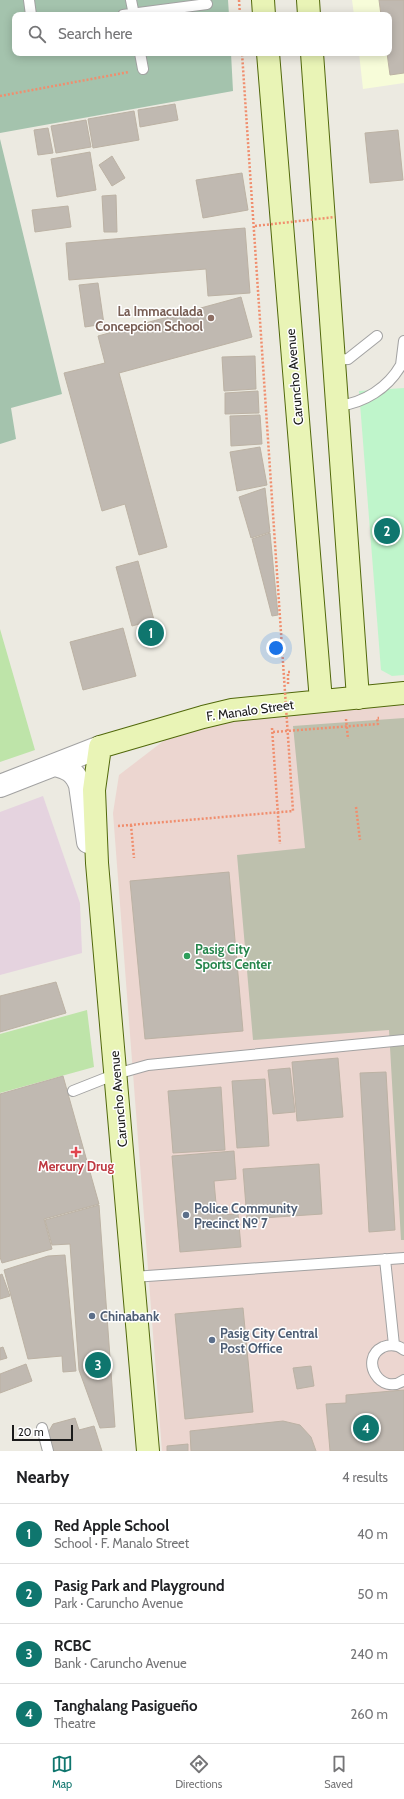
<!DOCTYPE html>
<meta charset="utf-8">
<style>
body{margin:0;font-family:Cabin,sans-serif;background:#f2f2f2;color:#202124}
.scale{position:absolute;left:12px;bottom:10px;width:61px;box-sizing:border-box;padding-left:4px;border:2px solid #1b1b1b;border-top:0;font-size:11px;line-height:14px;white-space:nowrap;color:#1b1b1b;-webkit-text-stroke:3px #fff;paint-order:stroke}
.you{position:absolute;left:276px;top:648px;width:14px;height:14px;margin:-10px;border:3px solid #fff;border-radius:50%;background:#1a73e8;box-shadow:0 0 0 6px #1a73e833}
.badge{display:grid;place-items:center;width:26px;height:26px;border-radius:50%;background:#0f766e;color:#fff;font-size:13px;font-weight:700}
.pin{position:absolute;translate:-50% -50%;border:2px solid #fff;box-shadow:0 1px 4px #0006}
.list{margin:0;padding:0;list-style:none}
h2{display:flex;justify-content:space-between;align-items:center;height:52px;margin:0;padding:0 16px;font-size:17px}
h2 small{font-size:13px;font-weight:400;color:#757577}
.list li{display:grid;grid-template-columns:26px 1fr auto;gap:12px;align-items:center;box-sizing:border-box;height:60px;padding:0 16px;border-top:1px solid #e0e0e0}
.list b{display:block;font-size:15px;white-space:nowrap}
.list p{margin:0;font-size:13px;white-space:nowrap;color:#757577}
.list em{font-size:13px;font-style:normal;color:#757577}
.icon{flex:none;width:22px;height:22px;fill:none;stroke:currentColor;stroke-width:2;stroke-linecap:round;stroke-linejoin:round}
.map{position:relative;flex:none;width:404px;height:1451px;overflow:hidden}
.search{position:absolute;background:#fff;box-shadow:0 2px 10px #0003;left:12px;right:12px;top:12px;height:44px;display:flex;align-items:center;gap:10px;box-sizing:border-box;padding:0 14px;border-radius:8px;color:#757577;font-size:15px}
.sheet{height:292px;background:#fff}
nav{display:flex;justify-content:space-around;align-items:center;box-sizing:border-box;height:56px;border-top:1px solid #e0e0e0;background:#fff;font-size:11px;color:#757577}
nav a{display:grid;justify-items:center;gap:2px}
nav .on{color:#0f766e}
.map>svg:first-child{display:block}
.commercial{fill:#ecd6d0}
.industrial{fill:#e5d3df}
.education{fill:#f7fcd9}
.construction{fill:#bdc0ad}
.grass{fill:#bee4a9}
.cemetery{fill:#a4c3ad}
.park{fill:#bff5cb}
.building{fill:#c0b9b1;stroke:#bcb2a4}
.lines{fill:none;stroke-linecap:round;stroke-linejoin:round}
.service-casing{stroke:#a2a2a2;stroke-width:12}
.tertiary-casing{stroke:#a2a2a2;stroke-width:24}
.secondary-casing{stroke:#51680b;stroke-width:24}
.path{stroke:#f08e6e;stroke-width:2.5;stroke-dasharray:2 2;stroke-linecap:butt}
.service{stroke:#fff;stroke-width:10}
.tertiary{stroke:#fff;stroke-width:22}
.secondary{stroke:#e9f4b6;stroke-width:22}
.path-bridge{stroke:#f08e6e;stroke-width:2.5;stroke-dasharray:2 2;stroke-linecap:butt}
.education-dot{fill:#8d6e63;stroke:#fff;stroke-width:1.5}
.leisure-dot{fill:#2e9e5b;stroke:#fff;stroke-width:1.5}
.health-dot{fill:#e0444e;stroke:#fff;stroke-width:1.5}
.service-dot{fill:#5c6f8a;stroke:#fff;stroke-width:1.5}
.labels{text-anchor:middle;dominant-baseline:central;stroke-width:3;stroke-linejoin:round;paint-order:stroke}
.education-label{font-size:13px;font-weight:bold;fill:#785e54;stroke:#fff;text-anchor:end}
.street-label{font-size:13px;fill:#1b1b1b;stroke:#fff}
.leisure-label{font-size:13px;font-weight:bold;fill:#27864d;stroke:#fff;text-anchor:start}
.health-label{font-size:13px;font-weight:bold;fill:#be3a42;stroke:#fff}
.service-label{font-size:13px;font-weight:bold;fill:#4e5e75;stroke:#fff;text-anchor:start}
</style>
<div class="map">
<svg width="404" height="1451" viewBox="0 0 404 1451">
<rect width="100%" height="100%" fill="#eceae1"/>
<path class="commercial" d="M404 704V1451H162L113 813 119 775 166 739 222 718Z"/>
<path class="industrial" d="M43 796 80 903 82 953 0 975V812Z"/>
<path class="education" d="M352 0H404V83L363 89 359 53H389V15H354Z"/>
<path class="construction" d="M404 718V1240H401L389 1030 253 1040 237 855 305 848 293 726Z"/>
<path class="grass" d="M0 629 35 750 0 762Z
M87 1010 94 1067 0 1093V1034Z"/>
<path class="cemetery" d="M0 0H228L229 15H15V53H231L233 91 0 133Z
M0 139 62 394 11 408 16 439 0 444Z"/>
<path class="park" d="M404 388V675L392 676 381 670 359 391Z"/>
<path class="building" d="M379 0H404V73L390 75 387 53H389V15H381Z
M175 104 178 120 140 127 138 110Z
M134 111 139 140 93 148 88 119Z
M86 120 91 147 56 153 51 126Z
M48 128 53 153 38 155 34 130Z
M398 130 403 180 370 183 365 133Z
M90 152 96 190 57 197 51 159Z
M112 156 125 178 112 186 99 165Z
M242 173 248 210 203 218 196 180Z
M116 195 117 232H104L102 196Z
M68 206 71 227 35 232 32 210Z
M245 228 250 293 208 296 206 269 69 280 66 243Z
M98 283 104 324 85 327 79 285Z
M241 297 252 337 119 373 167 547 139 555 125 504 102 511 64 373 105 363 98 336Z
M255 356 256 389 224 391 222 357Z
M258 391 259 413 225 414V393Z
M260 415 262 444 231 446 230 416Z
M260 447 267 485 237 491 230 452Z
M265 488 270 532 251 538 239 497Z
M270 533 278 615 272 616 252 539Z
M138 561 154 620 132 626 116 567Z
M123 628 136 676 83 690 70 642Z
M229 872 243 1031 145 1039 130 881Z
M56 982 66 1013 0 1032V996Z
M338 1058 343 1117 297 1121 292 1062Z
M290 1068 295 1112 273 1114 268 1070Z
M386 1072 395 1230 369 1232 360 1073Z
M63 1076 99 1204 44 1219 52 1249 2 1263 0 1257V1094Z
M265 1079 269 1146 237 1148 232 1081Z
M221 1087 225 1150 173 1153 168 1091Z
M234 1151 236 1179 214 1181 217 1215 238 1214 241 1247 180 1252 172 1156Z
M319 1164 322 1214 247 1219 243 1169Z
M99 1205 115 1427 100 1428 79 1370 70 1244 52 1245 45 1220Z
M65 1255 76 1371 63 1372 62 1356 28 1359 4 1270 48 1256Z
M2 1274 10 1296 0 1299V1275Z
M243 1308 253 1412 185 1419 175 1314Z
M3 1347 7 1358 0 1360V1348Z
M26 1364 32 1381 0 1393V1374Z
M311 1366 314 1386 297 1389 293 1368Z
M404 1390V1451H330L326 1404 346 1403V1395Z
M75 1418 79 1430 94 1426 102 1451H51L46 1436 53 1424Z
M283 1421 300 1425 311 1437 316 1451H191L190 1431Z
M188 1444V1451H167V1446Z"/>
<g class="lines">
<defs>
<path id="service" d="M29 0 31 15
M131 0 134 15
M123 15 207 4
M140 53 143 69
M334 360 348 359 377 336
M401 365 404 341
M338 406C364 403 388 388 401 365H404
M73 1091 116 1074 148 1065 404 1040
M385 1259 394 1345
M133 1277 404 1258
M404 1350C398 1345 391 1344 383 1347 358 1359 381 1397 404 1380
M42 1428 48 1451"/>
<path id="tertiary" d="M55 765C68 768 75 772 80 785L88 842
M0 786 100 747"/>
<path id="secondary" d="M263 0 264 15
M308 0 309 15
M268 53 321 701
M312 53 358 698
M148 1451 97 863 94 790 100 747 203 717 232 710 404 693"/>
</defs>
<use href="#service" class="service-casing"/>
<use href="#tertiary" class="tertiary-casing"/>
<use href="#secondary" class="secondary-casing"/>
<path class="path" d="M239 0 240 15
M0 96 129 72
M288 684V672H292
M346 719 348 739
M272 728 280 844
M273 732 378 724 377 718H379
M356 807 360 840
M131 825 134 858"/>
<use href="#service" class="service"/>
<use href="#tertiary" class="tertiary"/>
<use href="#secondary" class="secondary"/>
<path class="path-bridge" d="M255 226 335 217
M118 826 293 811 242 53"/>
</g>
<circle class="education-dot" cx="211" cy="318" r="4"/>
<circle class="leisure-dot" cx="187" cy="956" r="4"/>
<path class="health-dot" d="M74 1146h4v4h4v4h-4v4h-4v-4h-4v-4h4z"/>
<g class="service-dot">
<circle cx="186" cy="1215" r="4"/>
<circle cx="92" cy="1316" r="4"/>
<circle cx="212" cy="1340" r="4"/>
</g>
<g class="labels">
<g class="education-label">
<text x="203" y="311">La Immaculada<tspan x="203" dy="15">Concepcion School</tspan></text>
</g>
<g class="street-label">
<text transform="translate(294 377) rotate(-95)">Caruncho Avenue</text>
<text transform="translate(250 710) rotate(-8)">F. Manalo Street</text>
<text transform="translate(118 1099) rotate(-95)">Caruncho Avenue</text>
</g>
<g class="leisure-label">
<text x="195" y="949">Pasig City<tspan x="195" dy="15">Sports Center</tspan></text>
</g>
<g class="health-label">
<text x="76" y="1166">Mercury Drug</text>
</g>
<g class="service-label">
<text x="194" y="1208">Police Community<tspan x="194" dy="15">Precinct № 7</tspan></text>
<text x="100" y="1316">Chinabank</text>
<text x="220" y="1333">Pasig City Central<tspan x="220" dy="15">Post Office</tspan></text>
</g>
</g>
</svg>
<div class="scale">20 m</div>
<div class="you"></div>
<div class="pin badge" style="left:151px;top:633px">1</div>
<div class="pin badge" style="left:387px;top:531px">2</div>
<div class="pin badge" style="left:98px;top:1365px">3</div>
<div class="pin badge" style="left:366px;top:1428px">4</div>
<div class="search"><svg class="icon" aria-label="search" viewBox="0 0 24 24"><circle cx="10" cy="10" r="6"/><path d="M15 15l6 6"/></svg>Search here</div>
</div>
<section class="sheet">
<h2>Nearby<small>4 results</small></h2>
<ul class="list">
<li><span class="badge">1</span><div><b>Red Apple School</b><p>School · F. Manalo Street</p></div><em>40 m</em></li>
<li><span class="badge">2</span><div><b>Pasig Park and Playground</b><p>Park · Caruncho Avenue</p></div><em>50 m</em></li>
<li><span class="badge">3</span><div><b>RCBC</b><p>Bank · Caruncho Avenue</p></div><em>240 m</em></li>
<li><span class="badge">4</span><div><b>Tanghalang Pasigueño</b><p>Theatre</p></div><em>260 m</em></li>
</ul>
</section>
<nav>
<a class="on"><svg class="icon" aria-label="map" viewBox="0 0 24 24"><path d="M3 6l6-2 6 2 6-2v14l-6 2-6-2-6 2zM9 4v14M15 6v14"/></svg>Map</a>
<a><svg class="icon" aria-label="directions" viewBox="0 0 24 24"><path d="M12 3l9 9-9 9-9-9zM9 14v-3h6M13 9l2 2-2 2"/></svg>Directions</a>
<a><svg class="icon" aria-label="saved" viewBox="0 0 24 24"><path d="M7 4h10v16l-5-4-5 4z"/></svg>Saved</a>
</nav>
